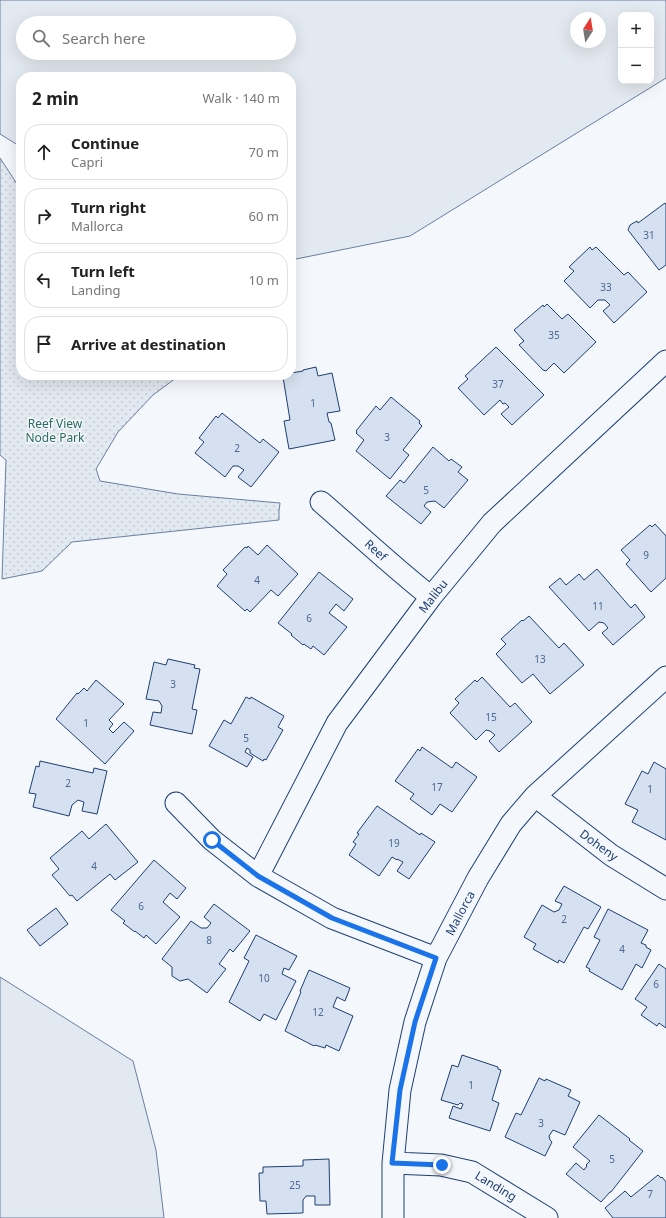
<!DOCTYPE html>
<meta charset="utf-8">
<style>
body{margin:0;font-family:"Noto Sans",sans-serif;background:#f6f6f6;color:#222}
.controls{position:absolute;right:12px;top:12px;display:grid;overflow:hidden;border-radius:8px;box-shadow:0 4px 16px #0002}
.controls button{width:36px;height:36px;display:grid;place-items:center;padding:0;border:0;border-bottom:1px solid #e0e0e0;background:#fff;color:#222;font:20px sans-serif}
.compass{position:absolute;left:570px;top:12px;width:36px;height:36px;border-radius:50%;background:#fff;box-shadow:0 4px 16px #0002;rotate:12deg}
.stop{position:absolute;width:12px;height:12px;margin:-9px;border:3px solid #1a73e8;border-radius:50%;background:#fff}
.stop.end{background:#1a73e8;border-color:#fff;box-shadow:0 1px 4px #0008}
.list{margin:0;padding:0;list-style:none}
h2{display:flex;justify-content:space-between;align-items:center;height:52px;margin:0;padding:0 16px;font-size:17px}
h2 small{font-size:13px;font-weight:400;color:#767676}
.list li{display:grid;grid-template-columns:26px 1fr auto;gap:12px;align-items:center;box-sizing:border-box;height:56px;margin:0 8px 8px;padding:0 8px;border:1px solid #e0e0e0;border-radius:16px}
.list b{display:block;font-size:15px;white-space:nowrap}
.list p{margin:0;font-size:13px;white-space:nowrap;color:#767676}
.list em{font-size:13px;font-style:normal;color:#767676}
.icon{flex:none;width:22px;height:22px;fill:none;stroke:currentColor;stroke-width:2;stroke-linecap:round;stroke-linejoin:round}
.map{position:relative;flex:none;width:666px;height:1218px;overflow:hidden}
.search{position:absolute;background:#fff;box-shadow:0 4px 16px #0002;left:16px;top:16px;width:280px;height:44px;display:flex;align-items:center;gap:10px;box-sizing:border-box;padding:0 14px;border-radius:22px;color:#767676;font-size:15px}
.panel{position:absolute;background:#fff;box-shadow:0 4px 16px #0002;left:16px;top:72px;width:280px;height:308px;border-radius:16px}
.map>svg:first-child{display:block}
.grass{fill:#e3e9f0;stroke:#687fa3;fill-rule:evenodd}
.park{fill:url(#park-dots);stroke:#687fa3}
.building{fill:#d5e0f0;stroke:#1d3f73}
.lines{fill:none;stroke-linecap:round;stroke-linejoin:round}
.street-casing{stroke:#1d3f73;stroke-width:23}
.street{stroke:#f4f7fb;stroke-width:21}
.route{stroke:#1a73e8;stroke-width:5}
.labels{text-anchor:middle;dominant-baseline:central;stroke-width:3;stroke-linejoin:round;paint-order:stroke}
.number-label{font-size:10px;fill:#4b6792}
.park-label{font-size:12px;fill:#2c6c60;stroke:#f4f7fb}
.street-label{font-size:12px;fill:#1d3f73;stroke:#f4f7fb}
</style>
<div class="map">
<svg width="666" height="1218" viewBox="0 0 666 1218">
<defs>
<pattern id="park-dots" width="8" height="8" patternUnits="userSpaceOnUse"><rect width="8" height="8" fill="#e3e9f0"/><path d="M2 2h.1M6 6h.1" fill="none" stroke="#c2c9d1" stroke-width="1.8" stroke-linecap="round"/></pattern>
</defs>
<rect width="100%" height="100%" fill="#f4f7fb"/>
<path class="grass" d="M0 0H666V78L410 236 291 260V77H21V147L0 134ZM621 15H651V81H621ZM576 18H600V42H576ZM23 23H289V53H23Z
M0 977 133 1061 156 1150 164 1218H0Z"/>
<path class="park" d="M0 158 17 184 21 187V375H180L153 395 118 432 96 469 100 481 178 494 280 503 279 511V520L72 542 42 571 2 579 6 460 0 455Z"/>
<path class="building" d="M665 203 666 205V265L659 270 628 230 630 225 637 221 638 223Z
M590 247 592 250 596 247 624 275 628 272 647 292 614 323 603 311 610 305 605 300H598L590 308 564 281 574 271 569 267Z
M547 304 562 319 568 314 596 342 564 373 554 363 546 371 543 370 519 345 524 341 514 330 543 305 544 307Z
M496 347 544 395 512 425 501 414 509 407 505 403 503 404 500 400 484 415 458 388 468 379 465 376Z
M316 367 318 376 332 373 340 411 327 413 329 422 331 423 335 440 289 449 284 421 290 420 283 377 291 375V373L303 371V370Z
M391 397 420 421 419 423 422 426 403 450 409 455 390 479 356 451 364 440 356 433 357 432 356 431 376 406 380 410Z
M222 413 260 443 263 439 279 452 251 487 238 477 244 470 238 466H233L225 477 195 453 204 442 199 438 216 416 218 418Z
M433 447 449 461 451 459 462 467 458 472 468 480 444 508 435 501 427 502 424 506 431 512 421 524 386 496 400 480 404 483Z
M655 524 666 536V578L651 592 626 564 630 560 621 550 650 525 652 527Z
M267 545 298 574 278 596 271 590 250 612 247 609 245 611 217 586 227 574 223 570 245 547 247 548 248 546 258 555Z
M597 569 631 608 635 604 645 617 613 645 602 633 608 628 604 623 599 622 589 631 549 587 560 578 566 585 579 574 584 580Z
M319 572 353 599 344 611 336 604 329 613 347 627 324 655 313 646 311 649 304 644 303 645 291 635 292 634 278 623Z
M529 616 559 648 564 643 584 665 550 694 533 674 522 683 496 654 506 644 501 639 522 620 523 621Z
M168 659 195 665 194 668 200 669 192 709 197 710 192 734 150 725 153 712 161 713 162 706 159 701 146 699 154 662 166 665Z
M482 677 510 707 515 703 532 722 499 752 489 741 495 735 490 731 486 730 476 740 450 713 459 703 455 699 475 680 477 682Z
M96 680 124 704 109 720 113 724 109 729 113 733 124 722 134 731 105 764 56 719 77 693 78 694 84 688 87 691Z
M246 697 250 699 251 697 284 716 278 727 283 730 266 760 264 759 263 761 250 753V750L247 748 245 752 253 757 247 767 209 746 224 720 231 724Z
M422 747 452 768 456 762 477 777 452 812 440 804 432 815 410 799 414 794 395 781 418 749 420 751Z
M40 761 93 773 94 768 107 771 97 814 82 811 84 802 78 800 72 805 69 816 33 807 36 794 29 793 36 766 39 767Z
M654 762 666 769V840L632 822 638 810 625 804 642 771 648 774Z
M377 806 420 835 421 833 435 842 409 879 397 871 403 862 397 859V860L392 857 379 876 349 855 356 844 353 842 359 834 357 833Z
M106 824 138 862 115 880 110 874 77 901 72 895 70 896 52 875 59 869 50 858 82 831 89 839Z
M154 860 186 888 177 899 170 893 163 902 180 917 156 944 146 935 144 938 135 931V932L123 923 125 921 111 910Z
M564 886 601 907 588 929 584 927 564 963 559 960 558 963 533 949 536 944 524 937 542 905 554 912 559 910 562 904 555 901Z
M214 904 250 931 233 952 230 949 219 964 226 969 207 993 188 979 180 981 172 976V967L162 959 191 921 201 928H207L211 923 204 917Z
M56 908 68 924 40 946 27 930Z
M608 909 648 930 641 943 646 945V947L651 950 642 968 636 964 622 990 589 971 590 969 586 967 600 940 594 937Z
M256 935 297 956 289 970 284 968 282 974 296 981 276 1020 264 1014 260 1021 229 1002 249 961 244 958Z
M659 964 666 969V1028L659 1023 657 1026 641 1015 647 1007 635 999Z
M309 970 350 988 345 1001 337 997 333 1007 353 1016 339 1051 326 1045 325 1048 315 1045 314 1046 285 1031 301 992 300 991Z
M462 1055 498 1067V1069L501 1070 492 1100 499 1103 490 1131 449 1118 453 1106 461 1109 463 1104 460 1103 458 1105 441 1100 452 1065 458 1067Z
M539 1078 545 1081 546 1079 571 1090 568 1096 580 1102 565 1135 553 1130 549 1136 550 1140 552 1142 545 1156 505 1137 516 1113 521 1115Z
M599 1115 630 1139 629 1140 643 1151 611 1192H610L601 1202 566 1174 576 1163 584 1170 587 1166 586 1165 590 1161 573 1147Z
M329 1159 330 1205H315V1196H306L303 1200V1213L267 1214 266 1201H260L259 1173H263V1167L303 1166V1160Z
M658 1175 661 1178 662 1177 666 1182V1218H613L605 1208 625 1191 631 1197Z"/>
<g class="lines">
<defs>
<path id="street" d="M321 502C358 534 393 567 431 597
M535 796 611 855 666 889
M176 803 212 840 258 876 332 918 436 958
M258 876 337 723 431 597 492 523 666 361
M393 1163 441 1165 472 1172 547 1218
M393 1218V1163L400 1090 415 1022 436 958 478 878 511 824 535 796 666 677"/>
</defs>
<use href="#street" class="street-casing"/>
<use href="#street" class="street"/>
</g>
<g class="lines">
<path class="route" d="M212 840 258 876 332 918 436 958 415 1022 400 1090 392 1163 442 1165"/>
</g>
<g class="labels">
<g class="number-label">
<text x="649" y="235">31</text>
<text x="606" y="287">33</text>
<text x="554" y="335">35</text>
<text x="498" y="384">37</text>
<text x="313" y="403">1</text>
<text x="387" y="437">3</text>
<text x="237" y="448">2</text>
<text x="426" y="490">5</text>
<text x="646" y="555">9</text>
<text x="257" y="580">4</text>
<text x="598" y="606">11</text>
<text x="309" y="618">6</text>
<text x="540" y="659">13</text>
<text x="173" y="684">3</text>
<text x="491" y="717">15</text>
<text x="86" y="723">1</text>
<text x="246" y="738">5</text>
<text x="68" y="783">2</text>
<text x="437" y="787">17</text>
<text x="650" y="789">1</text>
<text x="394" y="843">19</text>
<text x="94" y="866">4</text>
<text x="141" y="906">6</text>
<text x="564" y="919">2</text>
<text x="209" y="940">8</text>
<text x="622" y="949">4</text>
<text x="264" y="978">10</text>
<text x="656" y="984">6</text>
<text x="318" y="1012">12</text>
<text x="471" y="1085">1</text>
<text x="541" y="1123">3</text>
<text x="612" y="1159">5</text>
<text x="295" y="1185">25</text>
<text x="650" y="1194">7</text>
</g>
<g class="park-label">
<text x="55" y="423">Reef View<tspan x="55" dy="14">Node Park</tspan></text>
</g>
<g class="street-label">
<text transform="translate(376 550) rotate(42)">Reef</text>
<text transform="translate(433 596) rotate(-52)">Malibu</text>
<text transform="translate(599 845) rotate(36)">Doheny</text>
<text transform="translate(460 913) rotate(-62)">Mallorca</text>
<text transform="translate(496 1186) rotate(31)">Landing</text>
</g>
</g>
</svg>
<div class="controls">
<button>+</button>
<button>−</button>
</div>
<svg class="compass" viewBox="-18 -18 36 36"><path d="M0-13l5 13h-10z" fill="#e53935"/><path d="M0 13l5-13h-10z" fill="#767676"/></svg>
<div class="stop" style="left:212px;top:840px"></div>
<div class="stop end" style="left:442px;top:1165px"></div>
<div class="search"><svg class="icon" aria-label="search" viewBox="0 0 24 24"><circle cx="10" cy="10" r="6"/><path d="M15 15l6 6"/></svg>Search here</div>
<section class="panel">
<h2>2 min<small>Walk · 140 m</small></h2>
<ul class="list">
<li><svg class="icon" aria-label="ahead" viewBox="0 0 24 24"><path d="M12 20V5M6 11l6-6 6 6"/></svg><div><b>Continue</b><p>Capri</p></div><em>70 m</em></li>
<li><svg class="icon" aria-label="right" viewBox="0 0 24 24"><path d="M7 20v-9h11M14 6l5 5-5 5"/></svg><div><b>Turn right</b><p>Mallorca</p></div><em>60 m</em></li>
<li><svg class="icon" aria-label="left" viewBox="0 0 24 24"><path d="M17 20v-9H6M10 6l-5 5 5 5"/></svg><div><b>Turn left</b><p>Landing</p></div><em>10 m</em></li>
<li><svg class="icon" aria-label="arrive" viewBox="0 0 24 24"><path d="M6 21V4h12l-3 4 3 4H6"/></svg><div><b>Arrive at destination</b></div></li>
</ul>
</section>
</div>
